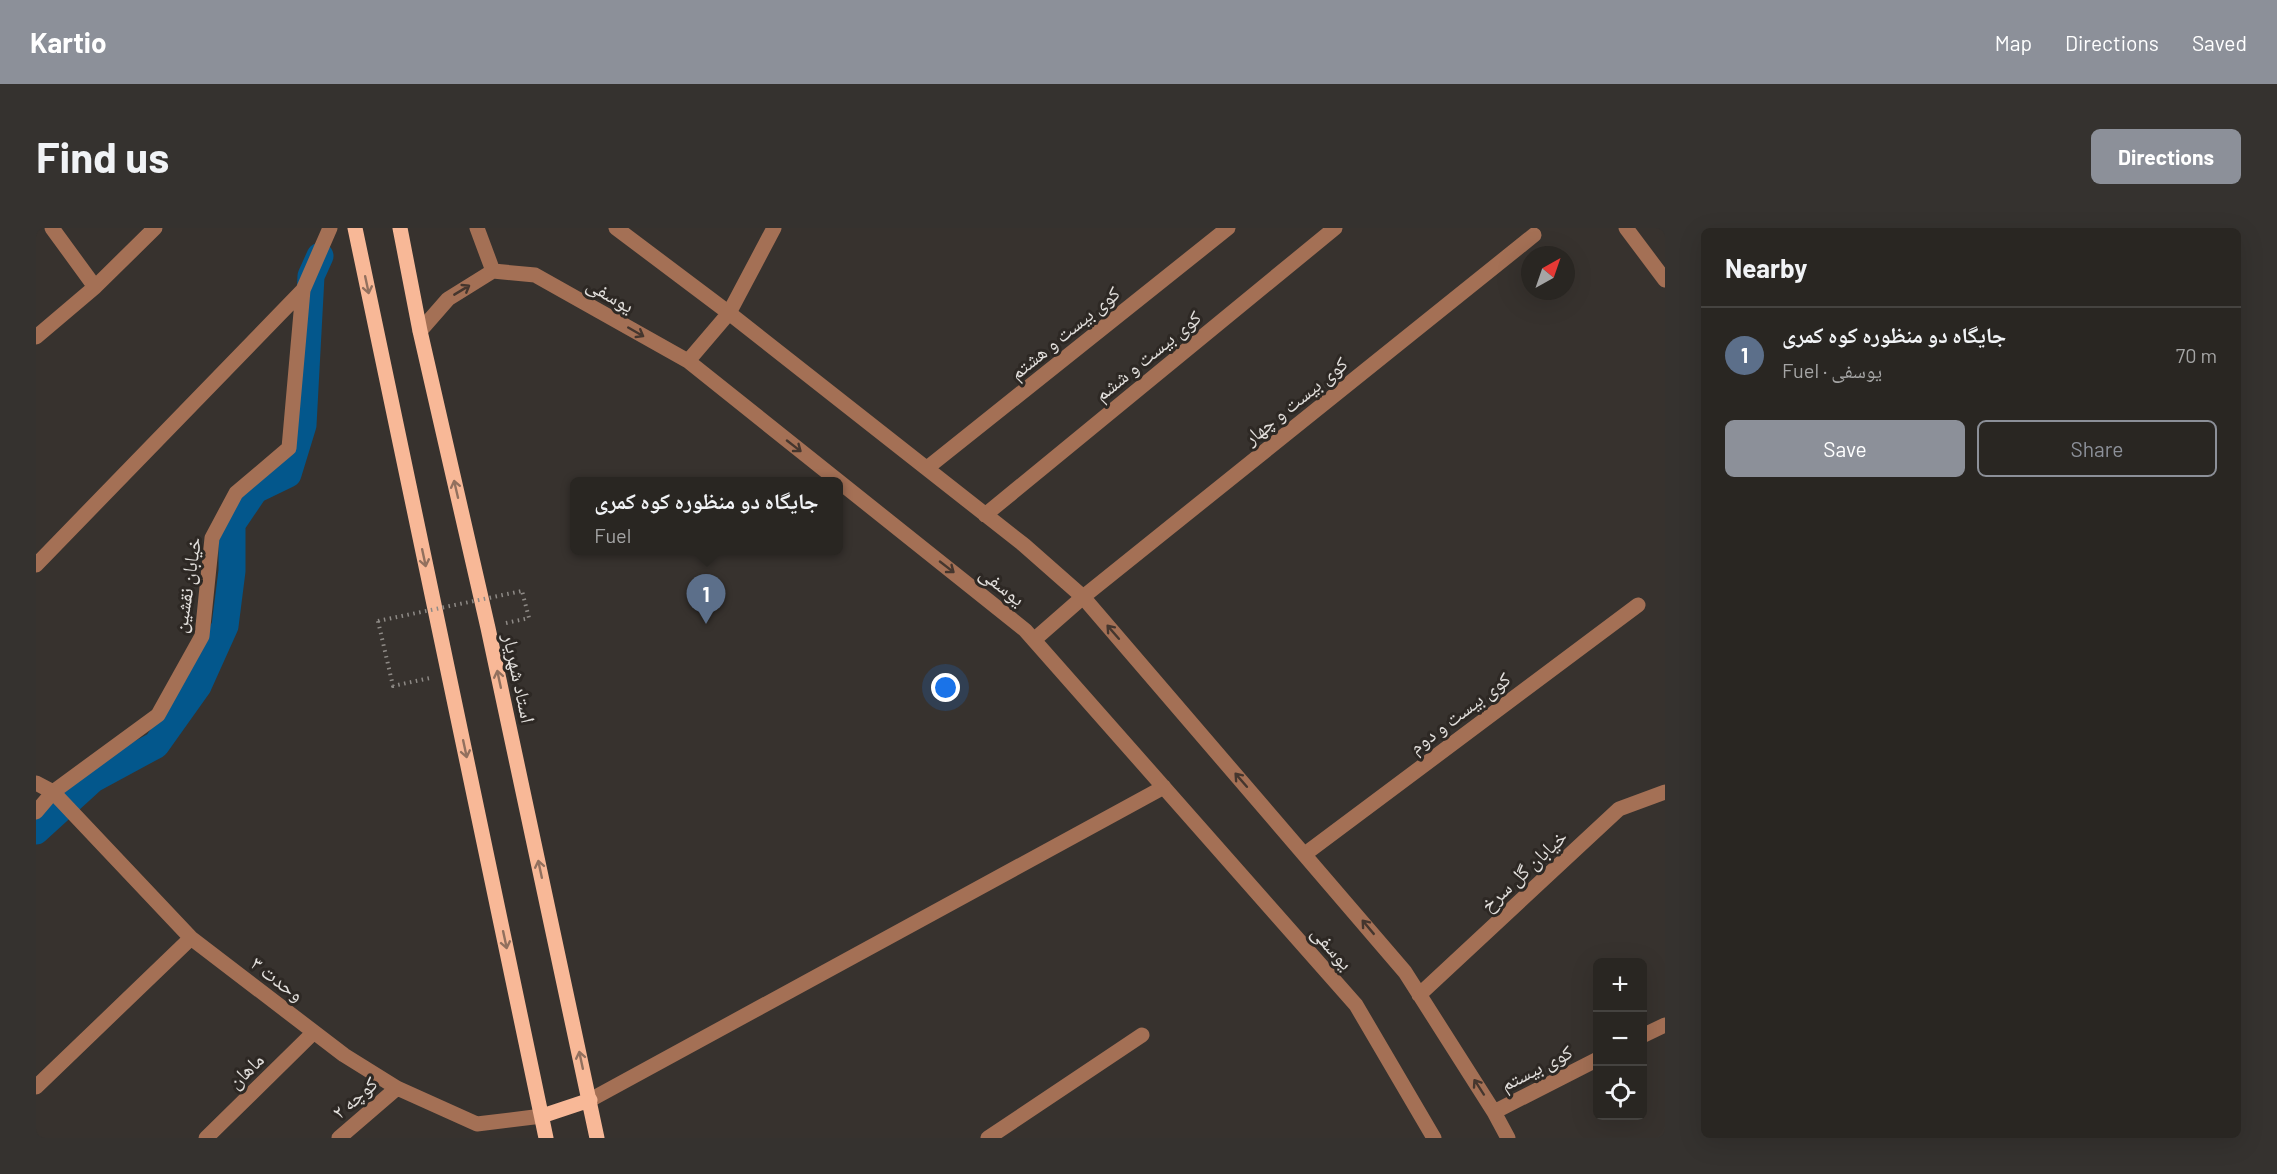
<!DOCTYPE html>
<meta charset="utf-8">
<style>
body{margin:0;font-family:Barlow,"Noto Naskh Arabic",sans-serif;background:#35322f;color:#f1f3f6}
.controls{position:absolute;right:18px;bottom:18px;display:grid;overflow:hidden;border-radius:9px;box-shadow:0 6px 24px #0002}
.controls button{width:54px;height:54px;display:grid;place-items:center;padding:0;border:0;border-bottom:2px solid #454340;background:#292622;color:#f1f3f6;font:30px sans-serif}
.compass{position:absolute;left:1485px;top:18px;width:54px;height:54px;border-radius:50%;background:#292622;box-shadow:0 6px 24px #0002;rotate:40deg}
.you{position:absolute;left:910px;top:460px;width:21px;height:21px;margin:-15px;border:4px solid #fff;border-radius:50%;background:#1a73e8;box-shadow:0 0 0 9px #1a73e833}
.badge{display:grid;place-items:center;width:39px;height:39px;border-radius:50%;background:#8c9099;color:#fff;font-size:20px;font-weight:700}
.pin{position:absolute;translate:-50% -50px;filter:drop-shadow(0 2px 3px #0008)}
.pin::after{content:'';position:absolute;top:32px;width:21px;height:18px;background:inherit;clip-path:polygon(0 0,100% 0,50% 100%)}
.popup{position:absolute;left:534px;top:249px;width:273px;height:78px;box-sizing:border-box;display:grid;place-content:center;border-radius:9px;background:#292622;filter:drop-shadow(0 2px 4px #0005);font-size:20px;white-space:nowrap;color:#a5a5a5}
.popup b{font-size:22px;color:#f1f3f6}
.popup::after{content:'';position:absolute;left:50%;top:100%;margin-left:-12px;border:12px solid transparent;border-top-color:#292622}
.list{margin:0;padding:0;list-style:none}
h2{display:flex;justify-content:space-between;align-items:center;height:78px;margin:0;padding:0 24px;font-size:26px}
h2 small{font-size:20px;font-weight:400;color:#a5a5a5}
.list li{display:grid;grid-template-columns:39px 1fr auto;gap:18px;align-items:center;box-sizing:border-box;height:96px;padding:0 24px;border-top:2px solid #454340}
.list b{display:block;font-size:22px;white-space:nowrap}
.list p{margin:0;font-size:20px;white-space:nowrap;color:#a5a5a5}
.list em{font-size:20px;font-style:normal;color:#a5a5a5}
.actions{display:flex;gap:12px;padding:18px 24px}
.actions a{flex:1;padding:14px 0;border:2px solid #8c9099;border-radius:9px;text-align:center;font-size:21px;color:#8c9099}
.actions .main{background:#8c9099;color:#fff}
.icon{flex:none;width:33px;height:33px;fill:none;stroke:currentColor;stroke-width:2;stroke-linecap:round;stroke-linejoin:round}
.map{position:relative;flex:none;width:1629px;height:910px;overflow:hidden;border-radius:9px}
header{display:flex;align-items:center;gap:36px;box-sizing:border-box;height:84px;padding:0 30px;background:#8c9099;color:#fff}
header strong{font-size:28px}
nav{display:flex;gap:33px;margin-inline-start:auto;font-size:21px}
.intro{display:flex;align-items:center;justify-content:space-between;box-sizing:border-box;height:144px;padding:0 36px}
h1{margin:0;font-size:42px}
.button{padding:15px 27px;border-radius:9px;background:#8c9099;color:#fff;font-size:21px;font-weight:700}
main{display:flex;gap:36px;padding:0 36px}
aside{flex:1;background:#292622;border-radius:9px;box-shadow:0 6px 24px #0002}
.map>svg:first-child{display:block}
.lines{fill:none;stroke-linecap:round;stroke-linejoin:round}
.canal{stroke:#03578c;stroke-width:27}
.path{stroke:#8e8a86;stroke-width:4;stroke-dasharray:1.5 4.5;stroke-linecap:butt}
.minor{stroke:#a47055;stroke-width:15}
.major{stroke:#f8b897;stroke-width:15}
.path-bridge{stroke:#8e8a86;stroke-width:4;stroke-dasharray:1.5 4.5;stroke-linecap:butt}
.oneway{stroke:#92705e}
.oneway2{stroke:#45362e}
.labels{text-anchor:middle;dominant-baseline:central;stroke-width:6;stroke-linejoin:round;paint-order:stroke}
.street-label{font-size:20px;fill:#e2dfdc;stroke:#2d2824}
</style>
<header>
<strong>Kartio</strong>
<nav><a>Map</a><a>Directions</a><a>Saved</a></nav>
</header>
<div class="intro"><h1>Find us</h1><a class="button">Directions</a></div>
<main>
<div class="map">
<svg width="1629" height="910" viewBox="0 0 1629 910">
<rect width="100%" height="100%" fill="#37322e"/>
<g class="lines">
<path class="canal" d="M0 603 57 551 120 517 162 458 189 398 196 343V296L219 262 252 246 267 197 275 48 284 28"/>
<path class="path" d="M342 393 357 458 394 450
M470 395 493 390 486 363"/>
<path class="minor" d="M441 0 457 43
M580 0 693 85 988 317 1047 369 1369 744 1458 884 1472 910
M1590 0 1629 52
M59 59 119 0
M384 103 412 71 457 43 499 47 652 133 989 402 1320 777 1398 910
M0 109 59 59 16 0
M652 133 693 85 738 0
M891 240 1192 0
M949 287 1299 0
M0 337 267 62 294 0
M999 411 1047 369 1498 7
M0 555 17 564 155 710 308 827 361 860 441 896 506 888
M0 584 17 564 122 487 166 408 176 310 200 265 253 220 267 62
M1269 626 1602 377
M1383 767 1583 581 1629 564
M1606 808 1629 797
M0 859 155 710
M554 872 1128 559
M1458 884 1562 831
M170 910 278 804
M303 910 361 860
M952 910 1106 807"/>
<path class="major" d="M319 0 510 910
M364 0 384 103 452 400 561 910
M506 888 554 872"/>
<path class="path-bridge" d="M342 393 486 363"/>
</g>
<defs><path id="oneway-shaft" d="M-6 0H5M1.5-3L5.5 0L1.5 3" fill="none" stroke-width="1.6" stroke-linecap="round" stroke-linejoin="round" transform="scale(1.5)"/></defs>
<g class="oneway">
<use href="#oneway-shaft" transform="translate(331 57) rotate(78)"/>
<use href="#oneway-shaft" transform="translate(420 261) rotate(-103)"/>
<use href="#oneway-shaft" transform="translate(388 330) rotate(78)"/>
<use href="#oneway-shaft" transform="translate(463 451) rotate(-102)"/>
<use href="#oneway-shaft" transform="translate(429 521) rotate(78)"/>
<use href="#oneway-shaft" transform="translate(504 641) rotate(-102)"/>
<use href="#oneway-shaft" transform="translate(469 712) rotate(78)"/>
<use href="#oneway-shaft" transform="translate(545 832) rotate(-102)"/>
</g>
<g class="oneway2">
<use href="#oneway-shaft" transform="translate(426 62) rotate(-31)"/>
<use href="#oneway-shaft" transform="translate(600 104) rotate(30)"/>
<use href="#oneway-shaft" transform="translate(758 218) rotate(38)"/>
<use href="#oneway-shaft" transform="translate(911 339) rotate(38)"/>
<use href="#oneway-shaft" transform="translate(1077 404) rotate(-131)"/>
<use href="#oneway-shaft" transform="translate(1205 552) rotate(-131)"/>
<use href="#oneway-shaft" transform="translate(1332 699) rotate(-130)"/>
<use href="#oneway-shaft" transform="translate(1443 859) rotate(-123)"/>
</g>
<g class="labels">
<g class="street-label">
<text transform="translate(575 66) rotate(30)">یوسفی</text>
<text transform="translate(1028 104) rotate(-39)">کوی بیست و هشتم</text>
<text transform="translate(1111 127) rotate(-39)">کوی بیست و ششم</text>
<text transform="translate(1259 172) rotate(-39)">کوی بیست و چهار</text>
<text transform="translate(150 357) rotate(-81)">خیابان نقشین</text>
<text transform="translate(967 357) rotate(38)">یوسفی</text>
<text transform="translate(484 450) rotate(78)">استاد شهریار</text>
<text transform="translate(1423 484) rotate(-37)">کوی بیست و دوم</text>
<text transform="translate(1487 642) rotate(-43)">خیابان گل سرخ</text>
<text transform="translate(1297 719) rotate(49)">یوسفی</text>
<text transform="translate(242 750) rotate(37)">وحدت ۳</text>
<text transform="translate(1500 839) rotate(-27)">کوی بیستم</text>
<text transform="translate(209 842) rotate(-44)">ماهان</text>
<text transform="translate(318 869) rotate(-41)">کوچه ۲</text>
</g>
</g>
</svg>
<div class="controls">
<button>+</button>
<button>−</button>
<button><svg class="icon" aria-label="locate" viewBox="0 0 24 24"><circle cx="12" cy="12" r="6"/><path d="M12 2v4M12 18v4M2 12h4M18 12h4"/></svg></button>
</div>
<svg class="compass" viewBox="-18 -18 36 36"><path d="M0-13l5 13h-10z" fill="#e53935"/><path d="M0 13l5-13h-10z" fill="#a5a5a5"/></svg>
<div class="you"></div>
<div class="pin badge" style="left:670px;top:396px;background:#5c6f8a">1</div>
<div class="popup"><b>جایگاه دو منظوره کوه کمری</b>Fuel</div>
</div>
<aside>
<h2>Nearby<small></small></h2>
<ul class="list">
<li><span class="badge" style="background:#5c6f8a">1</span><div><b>جایگاه دو منظوره کوه کمری</b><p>Fuel · یوسفی</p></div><em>70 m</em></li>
</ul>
<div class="actions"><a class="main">Save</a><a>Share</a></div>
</aside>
</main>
